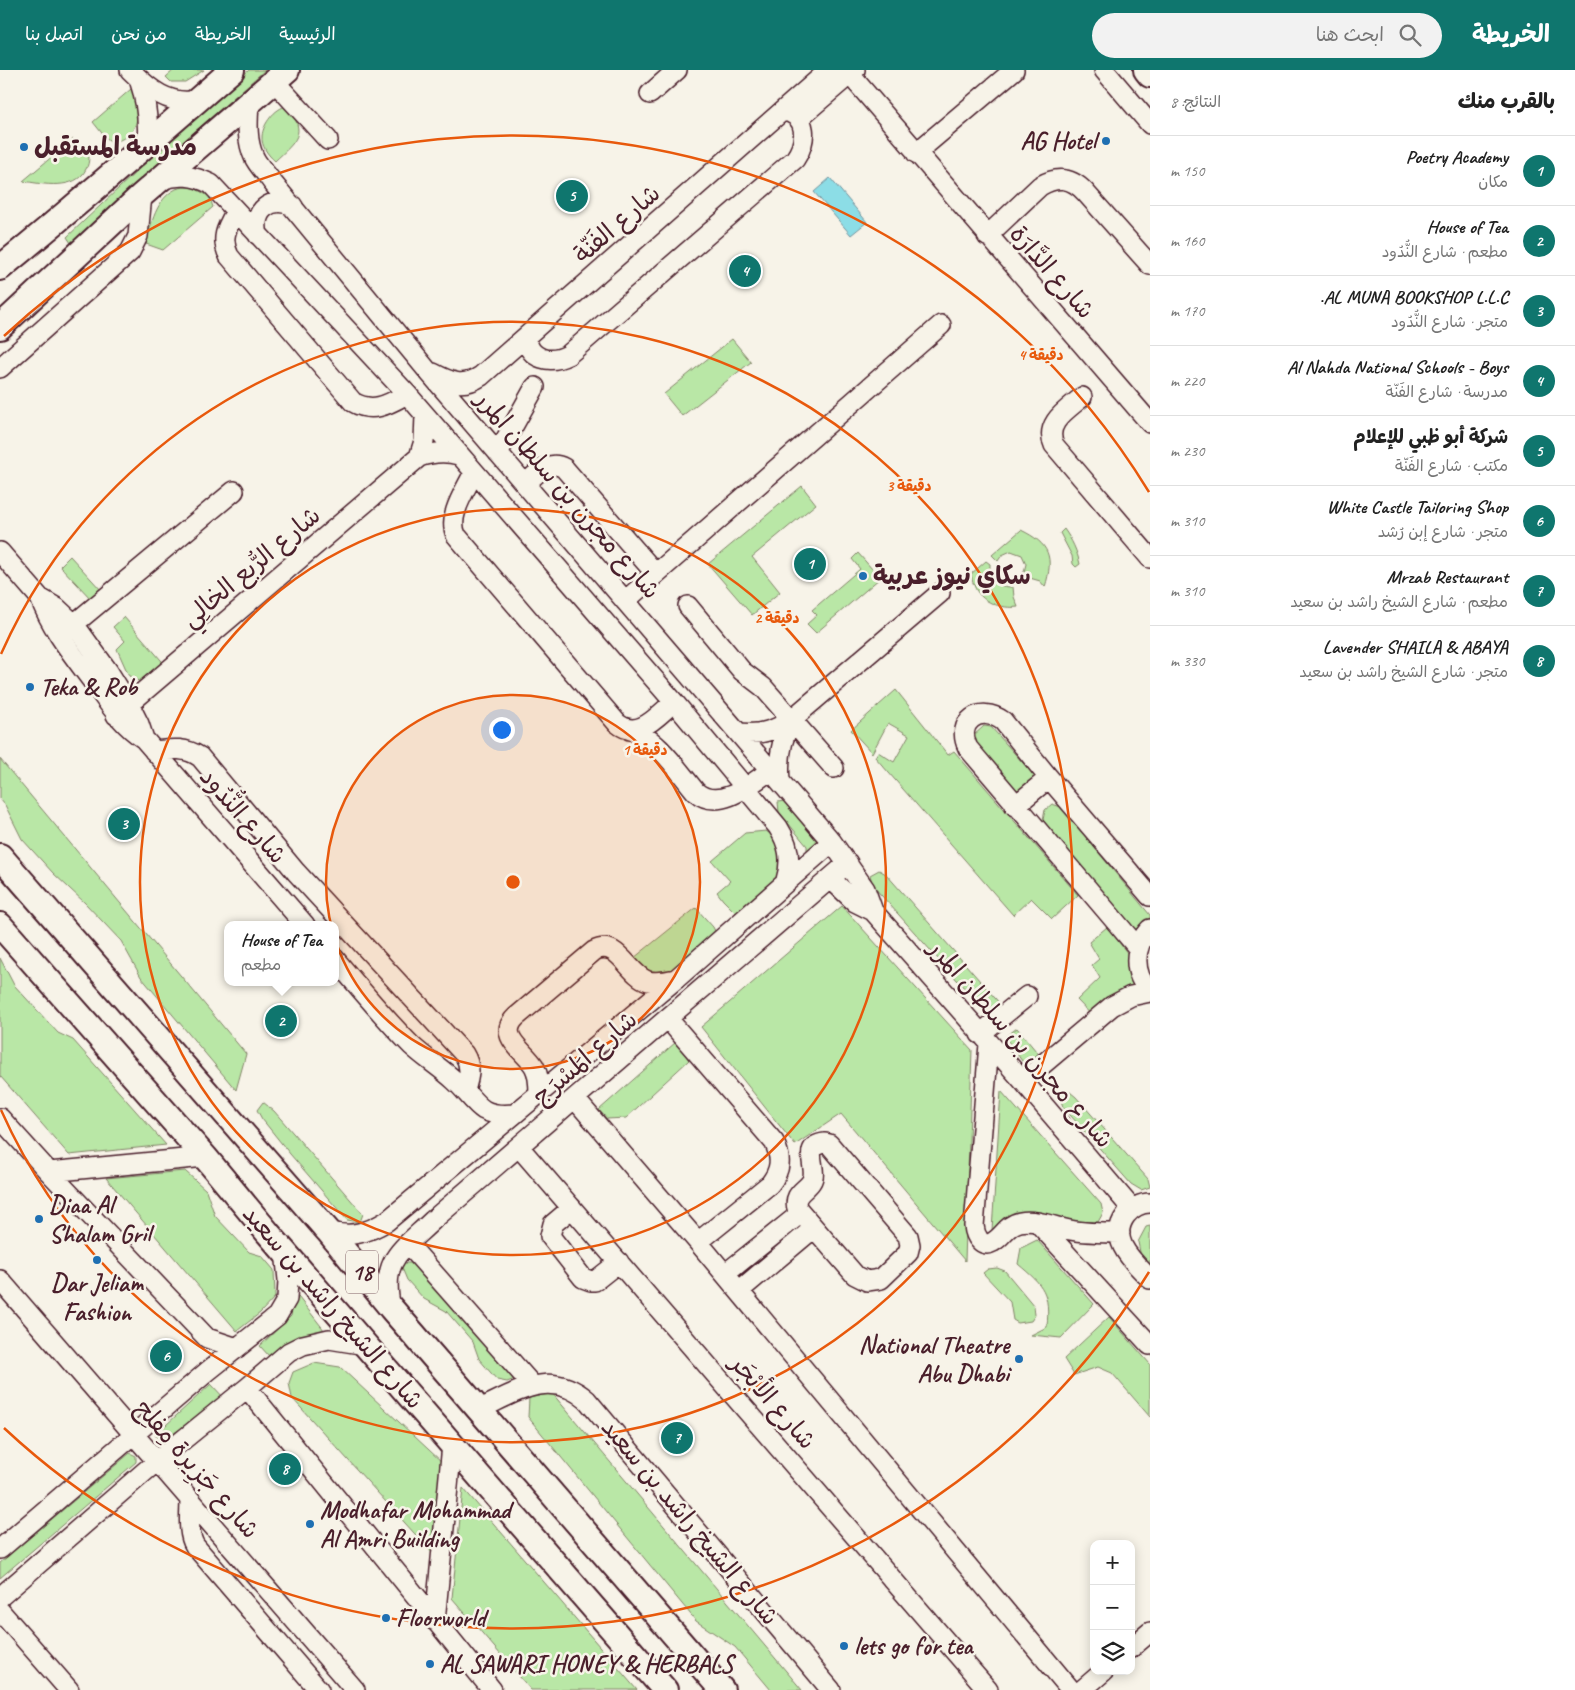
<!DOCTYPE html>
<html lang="ar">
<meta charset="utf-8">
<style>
body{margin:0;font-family:Caveat,"Playpen Sans Arabic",sans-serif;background:#f2f2f2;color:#222;direction:rtl}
.controls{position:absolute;right:15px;bottom:15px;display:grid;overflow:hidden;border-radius:10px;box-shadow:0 2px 12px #0003}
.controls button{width:45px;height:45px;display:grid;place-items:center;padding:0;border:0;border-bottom:1px solid #e0e0e0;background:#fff;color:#222;font:25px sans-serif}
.you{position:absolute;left:501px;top:659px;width:18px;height:18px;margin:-12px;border:4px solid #fff;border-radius:50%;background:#1a73e8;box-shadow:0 0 0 8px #1a73e833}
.badge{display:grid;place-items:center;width:32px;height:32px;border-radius:50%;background:#0f766e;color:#fff;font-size:16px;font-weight:700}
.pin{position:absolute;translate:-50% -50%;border:2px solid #fff;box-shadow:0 1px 5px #0006}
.popup{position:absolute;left:224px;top:851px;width:115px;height:65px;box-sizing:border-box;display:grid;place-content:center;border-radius:10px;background:#fff;filter:drop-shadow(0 1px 4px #0005);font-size:16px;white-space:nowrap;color:#767676}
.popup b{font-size:19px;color:#222}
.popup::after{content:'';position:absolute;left:50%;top:100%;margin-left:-10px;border:10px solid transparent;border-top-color:#fff}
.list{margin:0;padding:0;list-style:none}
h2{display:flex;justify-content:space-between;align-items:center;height:65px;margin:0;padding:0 20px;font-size:21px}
h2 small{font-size:16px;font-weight:400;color:#767676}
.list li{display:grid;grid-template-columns:32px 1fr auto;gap:15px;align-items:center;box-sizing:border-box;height:70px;padding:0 20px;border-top:1px solid #e0e0e0}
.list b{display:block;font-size:19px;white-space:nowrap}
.list p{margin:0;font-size:16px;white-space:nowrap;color:#767676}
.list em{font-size:16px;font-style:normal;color:#767676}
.icon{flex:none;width:28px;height:28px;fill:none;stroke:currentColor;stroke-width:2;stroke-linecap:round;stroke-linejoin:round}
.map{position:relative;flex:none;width:1150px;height:1620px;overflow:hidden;direction:ltr}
header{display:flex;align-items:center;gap:30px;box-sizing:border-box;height:70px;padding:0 25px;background:#0f766e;color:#fff}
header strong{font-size:24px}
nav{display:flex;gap:28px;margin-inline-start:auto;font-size:18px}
.search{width:350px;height:45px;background:#f2f2f2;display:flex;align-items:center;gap:12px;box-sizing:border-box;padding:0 18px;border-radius:28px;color:#767676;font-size:19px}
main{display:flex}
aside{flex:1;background:#fff}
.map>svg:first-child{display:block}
.green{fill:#b9e7a6;stroke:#828368}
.water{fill:#8cdde6;stroke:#72919b}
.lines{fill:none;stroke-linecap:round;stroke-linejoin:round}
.minor-casing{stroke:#4a1f2b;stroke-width:22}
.major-casing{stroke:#4a1f2b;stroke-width:28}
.minor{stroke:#f7f3e8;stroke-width:19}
.major{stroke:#f7f3e8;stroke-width:24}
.ring{fill:none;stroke:#e8590c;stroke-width:2.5}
.poi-dot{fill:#1f6fb2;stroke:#f7f3e8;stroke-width:2}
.labels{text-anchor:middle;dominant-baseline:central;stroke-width:5;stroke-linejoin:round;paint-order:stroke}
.shield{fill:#f7f3e8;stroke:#7e5f64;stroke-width:1}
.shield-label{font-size:24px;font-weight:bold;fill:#4a1f2b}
.poi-label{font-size:25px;font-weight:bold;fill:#4a1f2b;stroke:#f7f3e8;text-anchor:start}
.street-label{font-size:25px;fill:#4a1f2b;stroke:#f7f3e8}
.centre{fill:#e8590c;stroke:#f7f3e8;stroke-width:2.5}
.ring-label{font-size:15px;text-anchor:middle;font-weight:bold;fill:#e8590c;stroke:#f7f3e8;stroke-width:5;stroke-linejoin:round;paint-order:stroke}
</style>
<header>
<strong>الخريطة</strong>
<div class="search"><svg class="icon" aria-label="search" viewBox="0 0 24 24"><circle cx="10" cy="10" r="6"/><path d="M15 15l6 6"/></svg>ابحث هنا</div>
<nav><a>الرئيسية</a><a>الخريطة</a><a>من نحن</a><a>اتصل بنا</a></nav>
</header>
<main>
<aside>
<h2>بالقرب منك<small>النتائج: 8</small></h2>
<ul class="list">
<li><span class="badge">1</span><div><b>Poetry Academy</b><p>مكان</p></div><em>150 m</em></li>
<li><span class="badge">2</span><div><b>House of Tea</b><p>مطعم · شارع النُّدُود</p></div><em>160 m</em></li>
<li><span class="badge">3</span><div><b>AL MUNA BOOKSHOP L.L.C.</b><p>متجر · شارع النُّدُود</p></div><em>170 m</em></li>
<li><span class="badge">4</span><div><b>Al Nahda National Schools - Boys</b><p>مدرسة · شارع الفَنّة</p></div><em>220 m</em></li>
<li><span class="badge">5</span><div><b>شركة أبو ظبي للإعلام</b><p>مكتب · شارع الفَنّة</p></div><em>230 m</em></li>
<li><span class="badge">6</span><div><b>White Castle Tailoring Shop</b><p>متجر · شارع إبن رُشد</p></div><em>310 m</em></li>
<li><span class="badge">7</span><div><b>Mrzab Restaurant</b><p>مطعم · شارع الشيخ راشد بن سعيد</p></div><em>310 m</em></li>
<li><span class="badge">8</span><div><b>Lavender SHAILA &amp; ABAYA</b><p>متجر · شارع الشيخ راشد بن سعيد</p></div><em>330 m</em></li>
</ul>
</aside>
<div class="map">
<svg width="1150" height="1620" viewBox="0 0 1150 1620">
<rect width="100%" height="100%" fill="#f7f3e8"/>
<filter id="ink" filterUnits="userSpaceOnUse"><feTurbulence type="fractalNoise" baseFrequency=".02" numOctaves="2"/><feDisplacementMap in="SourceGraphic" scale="10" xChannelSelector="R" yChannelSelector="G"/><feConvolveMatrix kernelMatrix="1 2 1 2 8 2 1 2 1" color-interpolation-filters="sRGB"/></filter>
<g filter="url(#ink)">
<path class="green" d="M174 0H204L185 12H171L166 7Z
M249 0H265L141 109 73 176 67 167 172 68Z
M131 19 140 35C135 58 136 64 113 73L105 67 93 52Z
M287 36C308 64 296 71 275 91 268 85 261 76 262 66 263 54 275 38 287 36Z
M73 69 89 87C89 91 88 96 86 99 76 121 42 114 23 111Z
M192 117 209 126 213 137 163 180 146 174C151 154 156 129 176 119 180 117 187 117 192 117Z
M732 269 751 292 682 346 664 324Z
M802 416 816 434 752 487 780 522 752 545 708 494Z
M1064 459C1072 470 1077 481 1080 494L1076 497 1073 494 1072 486 1060 463Z
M1021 460C1050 474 1054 487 1045 517L1040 511 1023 506 1026 494 1022 485 1011 481 1002 485 998 491 992 485Z
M858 483 880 508 816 563 807 554 817 545 812 540 860 499 852 489Z
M70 486 102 521 92 530 60 496Z
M986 491 990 494C989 511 996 517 1013 517L1014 527 1018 537C1002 539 980 533 974 515 972 512 972 507 971 504Z
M124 547 167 597 146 615 129 606 117 579 125 571 113 557Z
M896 620 948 685 954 681 1078 825 1052 849 1031 828 1013 845 875 687 878 682 894 692 909 665 888 653 872 683 851 660Z
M984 656 991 657 1039 711 1019 725 973 671V666Z
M0 689 246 984 236 1020 141 907 121 871 85 833 53 803 22 769 5 735 0 729Z
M784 731 824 780 807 782V776L779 742 778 732Z
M1052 734 1061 737 1150 845V859L1139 869 1043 750 1045 740Z
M766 761 787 776 792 800 739 846 723 830 717 822 730 811 712 791 745 763Z
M879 800 886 804 1002 936 991 948 873 816 870 805Z
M842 836 972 980 965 1191 841 1044 795 1075 701 957Z
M696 838 713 857 717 865 672 911 652 908 634 888Z
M1107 857 1132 889 1134 921 1100 954 1077 930 1100 908 1092 895 1099 889 1089 872Z
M0 888 14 915 58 963 73 970 166 1075 69 1085 0 1006Z
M1017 958 1046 993 1035 998 1022 991 1005 967Z
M676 972 689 990 626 1048 607 1049 599 1040Z
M1001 1021 1101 1134 1103 1143 1098 1152 1078 1154 1012 1149 992 1160Z
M1065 1022H1070L1076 1027 1148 1109 1150 1117 1141 1120 1131 1114 1063 1037 1060 1027Z
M263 1032 274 1041 363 1144 360 1152 347 1150 290 1084 262 1049 257 1040Z
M185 1101 206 1120 215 1146 249 1182 262 1186 274 1200 275 1227 260 1243 237 1261 106 1108Z
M1150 1156V1198L1141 1187 1138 1172 1146 1157Z
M1037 1170 1094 1234 1061 1268 1031 1265 1047 1257C1050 1222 1044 1216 1018 1194L1021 1178Z
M404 1193H411L513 1299 515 1309 507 1312 497 1310 479 1289 473 1272 446 1241 424 1229 407 1210 402 1198Z
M997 1198 1005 1201 1034 1236 1035 1245 1031 1251 1018 1253 1013 1250 1010 1232 983 1203 988 1199Z
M295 1223 328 1265 303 1267 269 1286 260 1276 291 1246Z
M1109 1247 1150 1294V1347L1112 1303 1098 1297 1074 1305 1064 1289Z
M314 1293 340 1297 443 1393 433 1484 292 1328 289 1313 293 1302Z
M211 1314 225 1329 162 1371 155 1365Z
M552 1323 802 1620H771L735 1577 696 1551 528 1347 529 1328Z
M130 1383 136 1386V1392L0 1508V1493Z
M463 1418 637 1620H531L452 1528Z"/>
<path class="water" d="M830 108 867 152 851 165 814 122Z"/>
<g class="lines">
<defs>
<path id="minor" d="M130 0C149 19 169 36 197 30
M846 0 1150 353
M1104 0 1150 54
M139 9C146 30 149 50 147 73
M274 11 328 70
M650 24 677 0
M249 32C248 50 246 70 254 87 258 96 267 104 272 112L427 300 832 772 865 819 873 841
M799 48 855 0
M916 83 1014 0
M161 110C180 104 193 105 211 114L407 324 674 632 778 757C789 774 792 790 786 810
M236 141C227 157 220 168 229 186L353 332C373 344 389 334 407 324
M258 165C252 140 271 126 293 136
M987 166 1040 116C1057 106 1071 107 1085 122L1150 195
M526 268C530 290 550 294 568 285L795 89C807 72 809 44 783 41
M0 298 130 182 138 166 142 125
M433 303C450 312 463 318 481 306L829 0
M1082 327C1067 340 1044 353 1054 375L1150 488
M498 383 535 317
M419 387 424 371 425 345
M474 402C466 420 447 445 456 465L617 653C638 671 658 645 674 632
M525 414C537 404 548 389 564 398L656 504
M0 482 40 528 57 538 74 554 108 601 131 638 139 654 144 669
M40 528C52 560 73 585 93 612 109 634 122 655 144 669L305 855
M625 531 941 255
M688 536 742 601 763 617 834 698
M74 554 234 421
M116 645 419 387C433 382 445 381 459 385
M630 660C654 664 680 703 696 722 719 742 751 714 771 700
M739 663C760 665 775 661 792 649L940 523
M154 681C172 679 185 677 200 687L296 802 464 984C472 997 469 1007 465 1020
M780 710C778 688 781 669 792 649
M1015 736 1049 708
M831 809 855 832 873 841 1023 1011 1132 1139
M1150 859C1133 876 1132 904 1150 921
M1138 878 968 678C955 652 980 634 1003 651L1049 708 1150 826
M335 889C360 919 385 949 412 976 425 988 441 998 454 1010 464 1018 474 1034 484 1040 493 1045 504 1045 514 1044
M668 949 774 1072C782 1088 781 1100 770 1114L698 1172
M980 964 1027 926
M989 974 974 1156C975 1165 981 1179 993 1172 1004 1166 1006 1155 1020 1152 1037 1149 1054 1157 1070 1160 1086 1163 1103 1163 1120 1163
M1023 1011 1112 936 1131 926 1150 922
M539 1024C539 1015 539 1005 534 996 525 981 496 966 516 947L594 881C618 868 628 905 648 911 657 913 667 911 676 909
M575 1029 698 1172 1071 1620
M0 1048 49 1102 207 1268 237 1278
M825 1073 829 1074 908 1166 910 1175 908 1183 881 1209 867 1211 855 1205 797 1138C793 1124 805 1121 811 1112 820 1099 799 1076 825 1073Z
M519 1077 988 1620
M49 1102 205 1087
M1150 1133C1141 1133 1132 1138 1126 1145 1107 1170 1134 1192 1150 1209
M572 1138 553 1154 550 1166 583 1208 591 1211H595L619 1192
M1038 1153 1150 1275
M328 1161C351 1168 367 1163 387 1151L676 909 832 772
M408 1174 533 1316
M725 1204 801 1143
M0 1210 355 1620
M739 1221 814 1158
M391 1238C380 1189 401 1181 433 1150L848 793
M247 1318 492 1620
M480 1339C517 1322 550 1298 587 1330L831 1620
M190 1430C190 1444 187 1463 195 1476L319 1620
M0 1479 208 1301 277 1246 287 1229 288 1210 285 1181
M0 1527 157 1391 247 1318 289 1282 303 1275 329 1269 366 1275
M0 1541 69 1620
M435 1551 452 1375
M1131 1578 1150 1562
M1082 1620 1104 1601"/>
<path id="major" d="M1146 0 1150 5
M0 198C79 134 155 67 232 0
M0 257 142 125 287 0
M0 786 328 1161 391 1238 722 1620
M0 855 205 1087 268 1163 665 1620"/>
</defs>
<use href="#minor" class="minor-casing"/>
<use href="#major" class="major-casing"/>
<use href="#minor" class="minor"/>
<use href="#major" class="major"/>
</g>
</g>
<circle cx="513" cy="812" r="187" fill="#e8590c" fill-opacity=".12"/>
<g class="ring">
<circle cx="513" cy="812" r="187"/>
<circle cx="513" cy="812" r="373"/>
<path d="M1 584A560 560 0 1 1 1 1040"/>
<path d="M1149 1202A746 746 0 0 1 4 1358M4 266A746 746 0 0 1 1149 422"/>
</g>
<g class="poi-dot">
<circle cx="1106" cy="71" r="5"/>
<circle cx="24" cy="77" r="5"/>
<circle cx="863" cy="506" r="5"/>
<circle cx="30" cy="617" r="5"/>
<circle cx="39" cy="1149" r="5"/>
<circle cx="97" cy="1190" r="5"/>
<circle cx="1019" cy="1289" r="5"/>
<circle cx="310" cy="1454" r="5"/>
<circle cx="386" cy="1548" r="5"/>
<circle cx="844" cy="1576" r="5"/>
<circle cx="430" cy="1594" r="5"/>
</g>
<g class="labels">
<rect class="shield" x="346" y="1180.5" width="32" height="43" rx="4"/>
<g class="shield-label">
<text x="362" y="1202">18</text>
</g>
<g class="poi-label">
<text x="1096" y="71" text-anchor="end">AG Hotel</text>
<text x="34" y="77">مدرسة المستقبل</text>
<text x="873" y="506">سكاي نيوز عربية</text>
<text x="40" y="617">Teka &amp; Rob</text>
<text x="49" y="1135">Diaa Al<tspan x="49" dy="29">Shalam Gril</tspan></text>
<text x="97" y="1213" text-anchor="middle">Dar Jeliam<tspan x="97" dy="29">Fashion</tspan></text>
<text x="1009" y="1275" text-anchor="end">National Theatre<tspan x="1009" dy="29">Abu Dhabi</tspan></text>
<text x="320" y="1440">Modhafar Mohammad<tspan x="320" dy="29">Al Amri Building</tspan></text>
<text x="396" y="1548">Floorworld</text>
<text x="854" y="1576">lets go for tea</text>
<text x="440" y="1594">AL SAWARI HONEY &amp; HERBALS</text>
</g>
<g class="street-label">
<text transform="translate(617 154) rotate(-41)">شارع الفَنّة</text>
<text transform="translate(1052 202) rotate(49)">شارع الدَّارَة</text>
<text transform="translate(568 425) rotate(49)">شارع مجرن بن سلطان المرر</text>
<text transform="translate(251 497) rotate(-40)">شارع الرُّبع الخالِي</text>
<text transform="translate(243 746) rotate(49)">شارع النُّدُود</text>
<text transform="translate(1021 974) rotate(49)">شارع مجرن بن سلطان المرر</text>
<text transform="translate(585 988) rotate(-41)">شارع المَسْرَج</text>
<text transform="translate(333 1237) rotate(49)">شارع الشيخ راشد بن سعيد</text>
<text transform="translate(773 1332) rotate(49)">شارع الأبْجَر</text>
<text transform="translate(197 1399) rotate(49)">شارع جَزِيرة مِفلِح</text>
<text transform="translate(690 1452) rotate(50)">شارع الشيخ راشد بن سعيد</text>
</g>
</g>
<circle cx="513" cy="812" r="8" class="centre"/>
<g class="ring-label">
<text x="1041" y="290">4 دقيقة</text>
<text x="909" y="421">3 دقيقة</text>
<text x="777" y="553">2 دقيقة</text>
<text x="645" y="685">1 دقيقة</text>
</g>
</svg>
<div class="controls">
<button>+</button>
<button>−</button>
<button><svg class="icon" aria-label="layers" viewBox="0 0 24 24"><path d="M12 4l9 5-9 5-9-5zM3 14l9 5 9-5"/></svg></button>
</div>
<div class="you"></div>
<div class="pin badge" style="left:810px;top:494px">1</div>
<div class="pin badge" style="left:281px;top:951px">2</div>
<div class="popup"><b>House of Tea</b>مطعم</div>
<div class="pin badge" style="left:124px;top:754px">3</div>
<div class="pin badge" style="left:745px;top:201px">4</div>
<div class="pin badge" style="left:572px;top:126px">5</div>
<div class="pin badge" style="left:166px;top:1286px">6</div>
<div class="pin badge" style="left:677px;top:1368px">7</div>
<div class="pin badge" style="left:285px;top:1399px">8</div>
</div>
</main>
